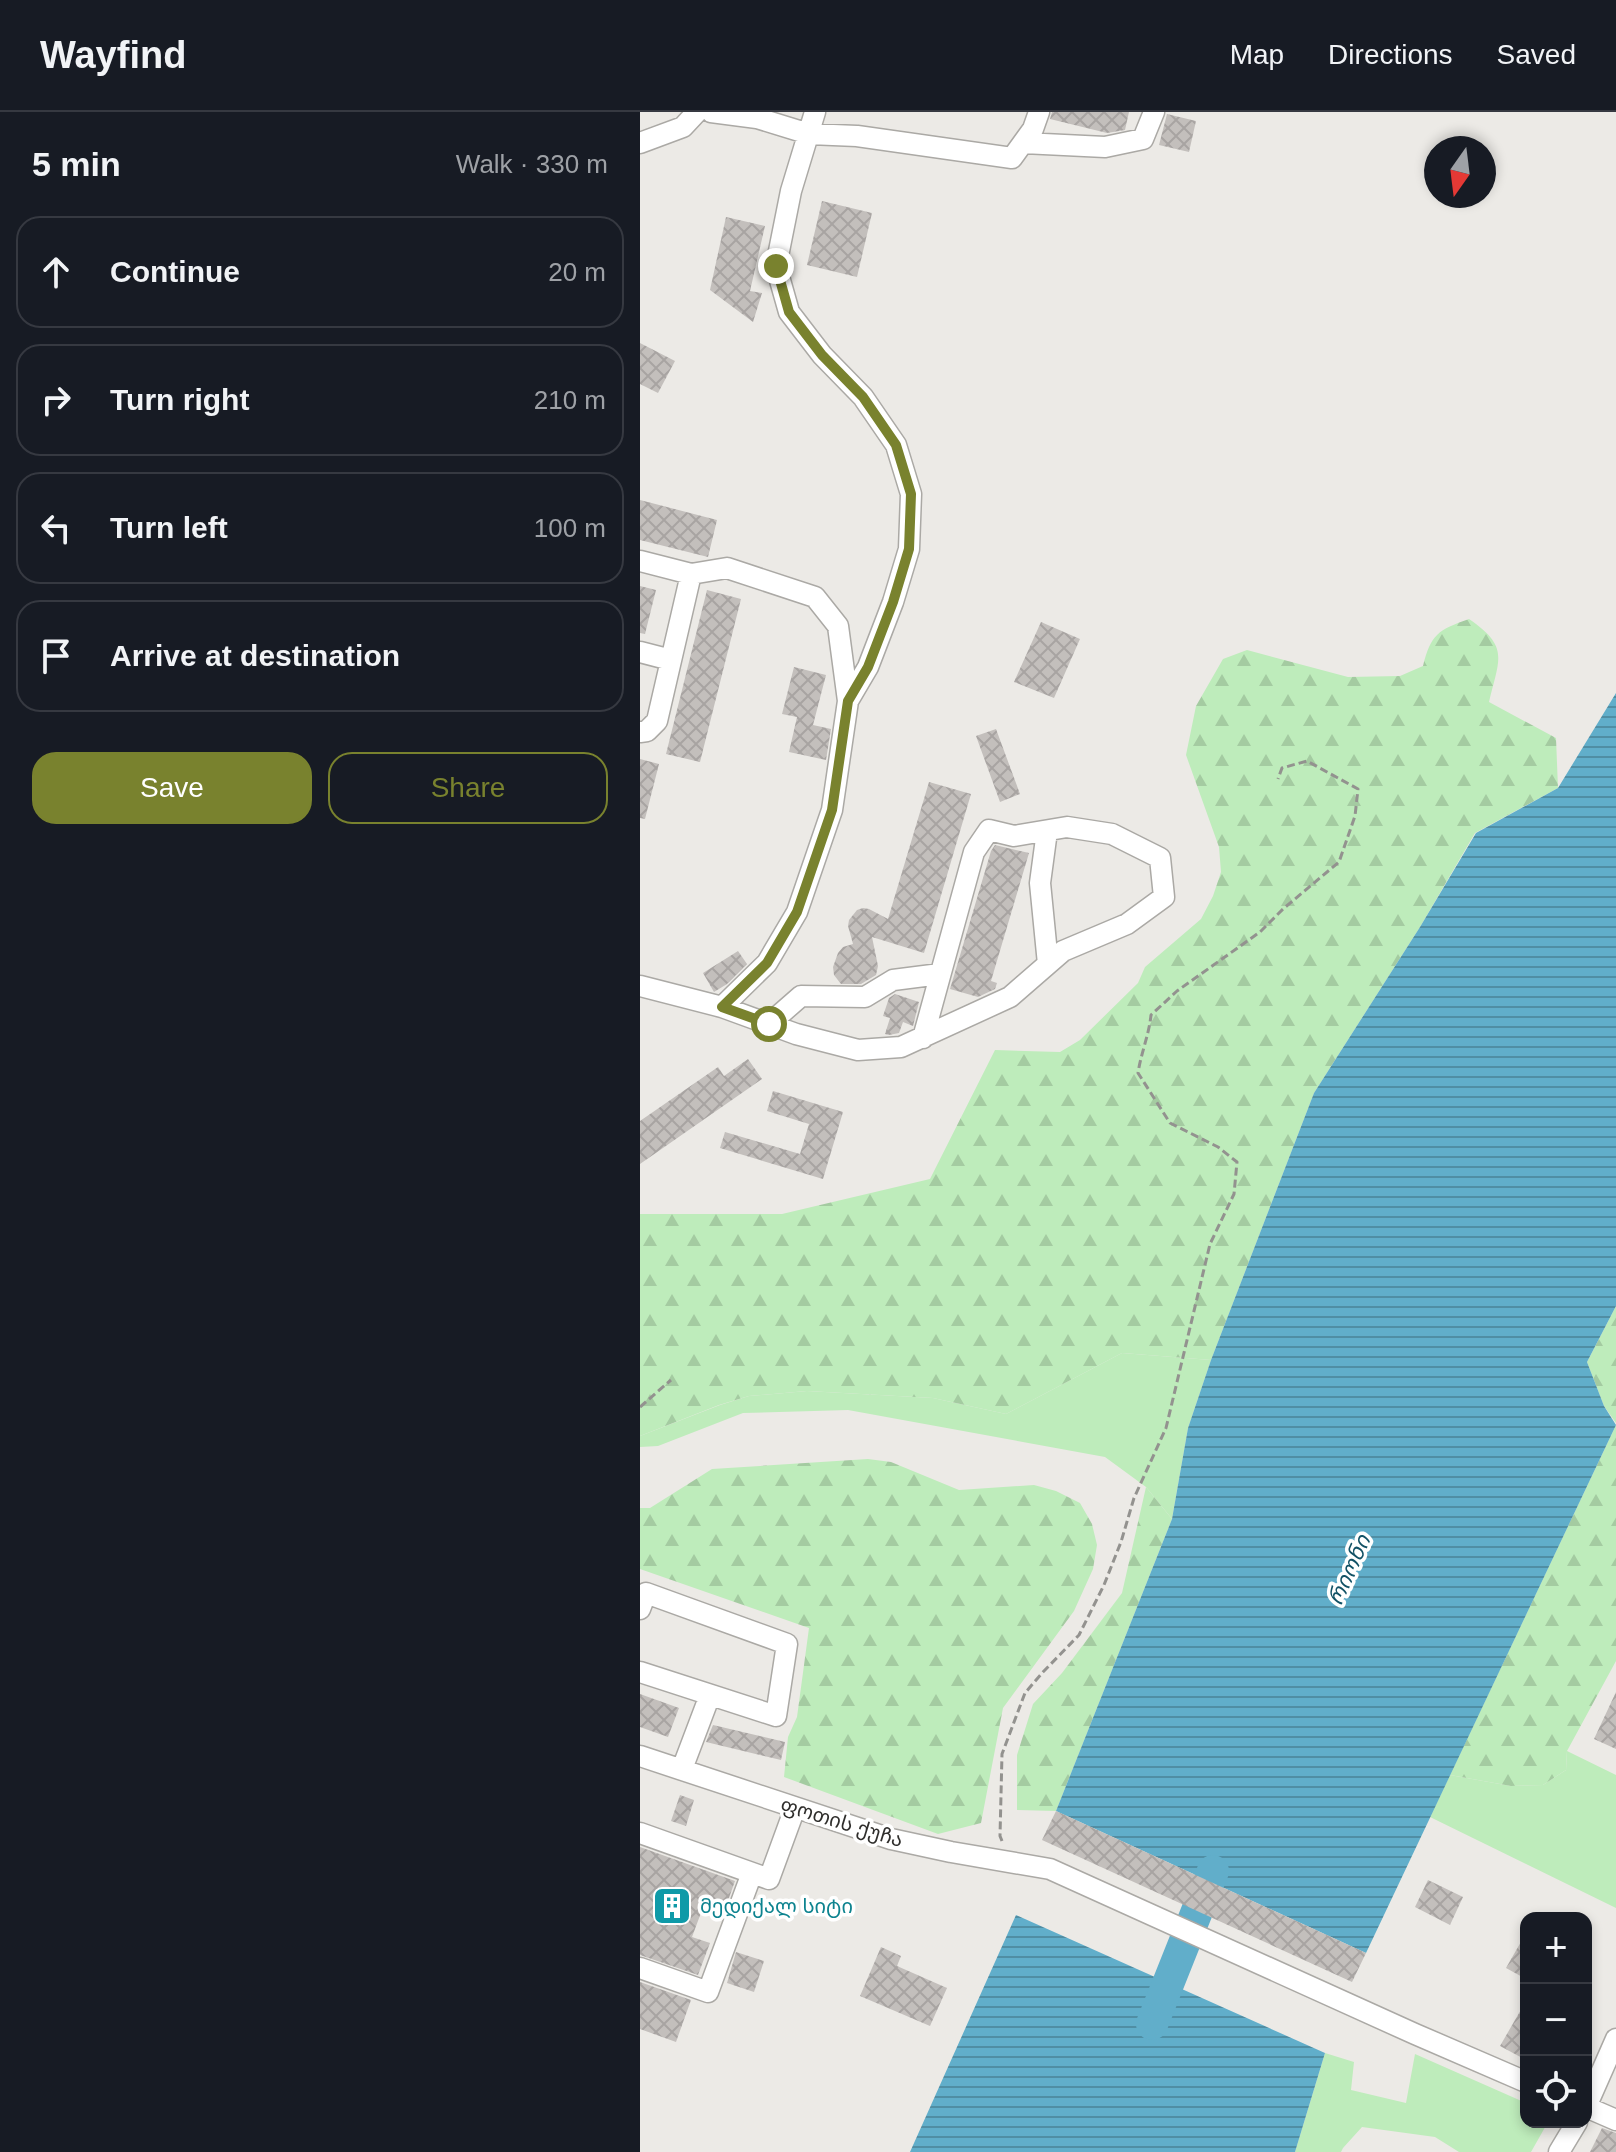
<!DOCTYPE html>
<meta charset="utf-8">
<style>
body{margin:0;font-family:Arial,"Noto Sans Georgian",sans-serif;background:#242831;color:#f1f3f6}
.controls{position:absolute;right:24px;bottom:24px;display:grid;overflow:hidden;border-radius:16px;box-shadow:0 4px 12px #0003}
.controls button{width:72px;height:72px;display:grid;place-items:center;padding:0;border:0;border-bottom:2px solid #363941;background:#171b24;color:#f1f3f6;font:40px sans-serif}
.compass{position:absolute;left:784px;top:24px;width:72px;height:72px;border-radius:50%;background:#171b24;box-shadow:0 4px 12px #0003;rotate:194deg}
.stop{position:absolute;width:24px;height:24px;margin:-18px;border:6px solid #79822e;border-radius:50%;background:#fff}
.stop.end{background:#79822e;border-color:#fff;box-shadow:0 2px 8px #0008}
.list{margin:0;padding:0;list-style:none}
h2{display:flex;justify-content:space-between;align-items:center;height:104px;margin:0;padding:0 32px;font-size:34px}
h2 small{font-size:26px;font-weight:400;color:#9ea1a6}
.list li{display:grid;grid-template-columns:52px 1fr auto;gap:24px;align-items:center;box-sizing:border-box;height:112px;margin:0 16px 16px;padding:0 16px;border:2px solid #363941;border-radius:24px}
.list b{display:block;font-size:30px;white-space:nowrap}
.list em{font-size:26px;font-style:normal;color:#9ea1a6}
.actions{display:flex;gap:16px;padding:24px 32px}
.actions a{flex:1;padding:18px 0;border:2px solid #79822e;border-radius:24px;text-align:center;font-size:28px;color:#79822e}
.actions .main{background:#79822e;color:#fff}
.icon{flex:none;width:44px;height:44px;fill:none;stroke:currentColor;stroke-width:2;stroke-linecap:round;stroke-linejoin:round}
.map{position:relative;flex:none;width:976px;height:2040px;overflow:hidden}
header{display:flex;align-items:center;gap:48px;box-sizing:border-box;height:112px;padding:0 40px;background:#171b24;border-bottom:2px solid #363941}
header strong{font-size:38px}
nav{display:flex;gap:44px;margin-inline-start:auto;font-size:28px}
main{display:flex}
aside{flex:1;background:#171b24}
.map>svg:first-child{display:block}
.green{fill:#beecbb}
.forest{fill:url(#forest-firs)}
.water{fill:url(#water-rules)}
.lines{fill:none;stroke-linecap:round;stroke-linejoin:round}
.river{stroke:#61aeca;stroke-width:32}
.building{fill:url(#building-cross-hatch)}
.minor-casing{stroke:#aba9a5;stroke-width:23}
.path{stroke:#93928f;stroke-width:3;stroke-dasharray:8 4;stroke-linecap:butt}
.minor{stroke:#fff;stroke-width:20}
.route{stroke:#79822e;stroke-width:10}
.labels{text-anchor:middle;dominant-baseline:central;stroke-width:7;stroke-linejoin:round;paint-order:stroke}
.street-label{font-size:20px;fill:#2f2e2c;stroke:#fff}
.culture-label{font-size:20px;fill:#0d838f;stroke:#fff;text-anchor:start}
.water-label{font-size:22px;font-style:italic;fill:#125266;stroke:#fff}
</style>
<header>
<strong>Wayfind</strong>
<nav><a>Map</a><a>Directions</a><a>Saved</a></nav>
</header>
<main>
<aside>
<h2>5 min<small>Walk · 330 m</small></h2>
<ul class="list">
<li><svg class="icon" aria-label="ahead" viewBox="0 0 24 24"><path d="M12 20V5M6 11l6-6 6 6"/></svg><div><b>Continue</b></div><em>20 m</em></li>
<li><svg class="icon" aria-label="right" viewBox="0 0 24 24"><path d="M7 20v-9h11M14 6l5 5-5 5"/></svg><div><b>Turn right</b></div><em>210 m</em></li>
<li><svg class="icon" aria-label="left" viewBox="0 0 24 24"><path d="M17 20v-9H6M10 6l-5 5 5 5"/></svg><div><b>Turn left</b></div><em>100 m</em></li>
<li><svg class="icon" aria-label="arrive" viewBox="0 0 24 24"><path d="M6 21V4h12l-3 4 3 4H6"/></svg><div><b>Arrive at destination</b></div></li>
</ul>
<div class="actions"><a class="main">Save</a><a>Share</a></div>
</aside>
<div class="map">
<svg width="976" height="2040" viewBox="0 0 976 2040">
<defs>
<pattern id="forest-firs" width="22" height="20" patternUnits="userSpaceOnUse" patternTransform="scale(2)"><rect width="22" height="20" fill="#beecbb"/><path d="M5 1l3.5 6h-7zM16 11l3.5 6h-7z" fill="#a4cba1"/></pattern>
<pattern id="water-rules" width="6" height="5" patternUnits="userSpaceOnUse" patternTransform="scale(2)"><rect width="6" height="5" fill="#61aeca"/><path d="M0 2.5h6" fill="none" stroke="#508ea4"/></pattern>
<pattern id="building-cross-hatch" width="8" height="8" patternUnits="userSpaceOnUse" patternTransform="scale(2)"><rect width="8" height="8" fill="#c3bfbc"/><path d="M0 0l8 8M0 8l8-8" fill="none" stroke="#a8a4a2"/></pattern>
</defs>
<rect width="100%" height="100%" fill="#eceae6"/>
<path class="green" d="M482 1241 571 1248 548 1316 532 1407 506 1375 465 1345 208 1298 103 1301 18 1334 0 1335V1324L80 1293 109 1284 167 1279 293 1286 366 1302Z
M927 1639 976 1663V1796L790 1705 810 1663 871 1674 903 1673 926 1658Z
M685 1941 714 1950 711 1978 766 1991 775 1942 886 1991V2010H908L891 2040H819L795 2025 722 2015 703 2036 701 2040H655Z"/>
<path class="forest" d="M829 507C870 535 859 547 849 590L916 626 918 676 835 721 780 815 674 981 571 1248 482 1241 366 1302 293 1286 167 1279 109 1284 79 1293 0 1324V1102H142L290 1067 355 938 420 940 440 928 498 871 505 855 561 807 573 784 581 760 579 735 546 643 556 594 583 547 607 538 708 565 760 564 783 554C791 522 798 518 829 507Z
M976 1194V1311L964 1294 947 1250Z
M976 1313V1549L927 1639 926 1658 903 1673 871 1674 810 1663Z
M228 1347 251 1350 319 1378 394 1373 416 1379 440 1391 452 1412 457 1433 453 1457 434 1499 363 1596 341 1711 298 1722 144 1665 148 1625 157 1605 169 1516 0 1457V1396H10L72 1357Z
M506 1375 532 1407 416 1699 377 1698V1643L393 1592 422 1561 482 1481Z"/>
<path class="water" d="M976 581V1194L947 1250 964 1294 976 1313 726 1841 416 1699 532 1407 548 1316 571 1248 674 981 780 815 836 721 918 676Z
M376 1803 685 1941 655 2040H270Z"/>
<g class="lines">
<path class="river" d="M512 1912 573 1759"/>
</g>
<path class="building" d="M412 0H489L485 18 467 21 410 7Z
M527 2 556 9 549 40 519 33Z
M182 89 232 101 217 165 167 153Z
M86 105 125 114 110 179 122 181 113 210 70 178Z
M0 231 35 249 18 281 0 272Z
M0 388 77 408 68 445 0 428Z
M0 474 16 478 5 522 0 521Z
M67 478 101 487 60 650 26 642Z
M401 510 440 527 414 586 374 570Z
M154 555 186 563 173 613 191 617 186 648 149 640 157 605 142 602Z
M356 617 380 682 360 690 336 624Z
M0 647 19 652 5 707 0 706Z
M289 670 331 682 284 841 232 825 238 854 236 863 221 872H201L194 863 193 855 198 841 203 835 213 832 208 814 209 808 217 798 223 796 229 797 248 807Z
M355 733 389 741 351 869 357 871 355 877 338 885 310 877 351 739Z
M98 839 107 852 87 872 74 880 63 861Z
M255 882 279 890 273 914 263 910 259 921 249 923 245 922 250 906 243 904 249 886Z
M108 947 122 967 0 1052V1009L78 955 84 964Z
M133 979 203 1000 183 1067 80 1036 85 1020 160 1042 169 1012 127 999Z
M976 1580V1637L954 1627Z
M0 1582 39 1596 28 1625 0 1615Z
M73 1613 145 1630 141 1648 66 1630Z
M40 1683 54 1688 46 1714 31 1709Z
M416 1699 726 1841 712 1870 402 1728Z
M0 1735 95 1769 85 1797 65 1790 52 1825 70 1831 58 1863 0 1843Z
M788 1768 823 1785 810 1813 775 1795Z
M886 1821V1867L866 1856Z
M241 1835 261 1844 257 1854 307 1876 290 1914 220 1884Z
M96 1840 124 1849 114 1880 87 1871Z
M0 1870 51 1888 36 1930 0 1917Z
M886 1889V1948L860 1934Z
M962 2016 976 2021V2040H950Z"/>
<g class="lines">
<defs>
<path id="minor" d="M71 0 117 6 169 22 217 24 372 46 393 17 399 0
M175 0 151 79 136 154 149 200 182 243 223 285 256 333 271 382 269 437 253 490 228 555 208 589
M0 31 43 15 57 0
M383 31 465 35 503 27 514 0
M0 449 51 462 17 609 7 619 0 620
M51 462 87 456 175 485 198 514 208 589 192 698 157 800 127 851 82 895
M0 540 31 548
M407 719 400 771 408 852
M0 874 82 895 156 922 218 938 261 935 370 885 423 839 487 812 524 785 520 746 472 722 427 715 374 724 349 718 334 740 283 926
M129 912 161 884 225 885 253 868 300 862
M0 1497 6 1481 147 1532 136 1604 0 1560
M0 1644 251 1727 311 1740 410 1757 775 1922 886 1970
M42 1657 70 1583
M0 1721 129 1767 155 1696
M0 1856 68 1880 112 1761
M976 1927 946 1995 976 2008
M919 2040 937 2010"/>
</defs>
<use href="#minor" class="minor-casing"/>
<path class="path" d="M0 1295 31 1268
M362 1729 360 1724 362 1642 385 1581 403 1560 439 1523 464 1473 481 1430 494 1386 526 1316 570 1132 594 1082 597 1050 578 1035 530 1011 498 961C501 941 509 923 511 903L537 879 620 820 643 797 699 750 715 704 718 677 667 649 642 656 638 667"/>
<use href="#minor" class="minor"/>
</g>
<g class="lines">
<path class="route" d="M129 912 82 895 127 851 157 800 192 698 208 589 228 555 253 490 269 437 271 382 256 333 223 285 182 243 149 200 136 154"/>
</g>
<defs>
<symbol id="building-square" viewBox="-11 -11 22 22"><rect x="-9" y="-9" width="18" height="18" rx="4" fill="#0f9aa8" stroke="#fff"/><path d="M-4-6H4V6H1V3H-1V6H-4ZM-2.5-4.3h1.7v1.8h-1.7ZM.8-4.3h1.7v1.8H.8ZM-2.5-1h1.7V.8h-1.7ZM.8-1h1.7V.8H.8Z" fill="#fff"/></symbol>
</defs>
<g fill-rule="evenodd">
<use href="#building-square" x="10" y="1772" width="44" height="44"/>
</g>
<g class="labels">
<g class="street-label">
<text transform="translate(202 1710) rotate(17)">ფოთის ქუჩა</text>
</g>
<g class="culture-label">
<text x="60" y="1794">მედიქალ სიტი</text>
</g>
<g class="water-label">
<text transform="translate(709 1458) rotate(-66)">რიონი</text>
</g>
</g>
</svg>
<div class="controls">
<button>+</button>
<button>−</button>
<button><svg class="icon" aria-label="locate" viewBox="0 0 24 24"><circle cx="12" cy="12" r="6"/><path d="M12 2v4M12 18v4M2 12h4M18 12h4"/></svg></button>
</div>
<svg class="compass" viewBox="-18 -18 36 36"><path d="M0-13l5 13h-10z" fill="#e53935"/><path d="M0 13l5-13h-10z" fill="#9ea1a6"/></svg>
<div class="stop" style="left:129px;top:912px"></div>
<div class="stop end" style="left:136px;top:154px"></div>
</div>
</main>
